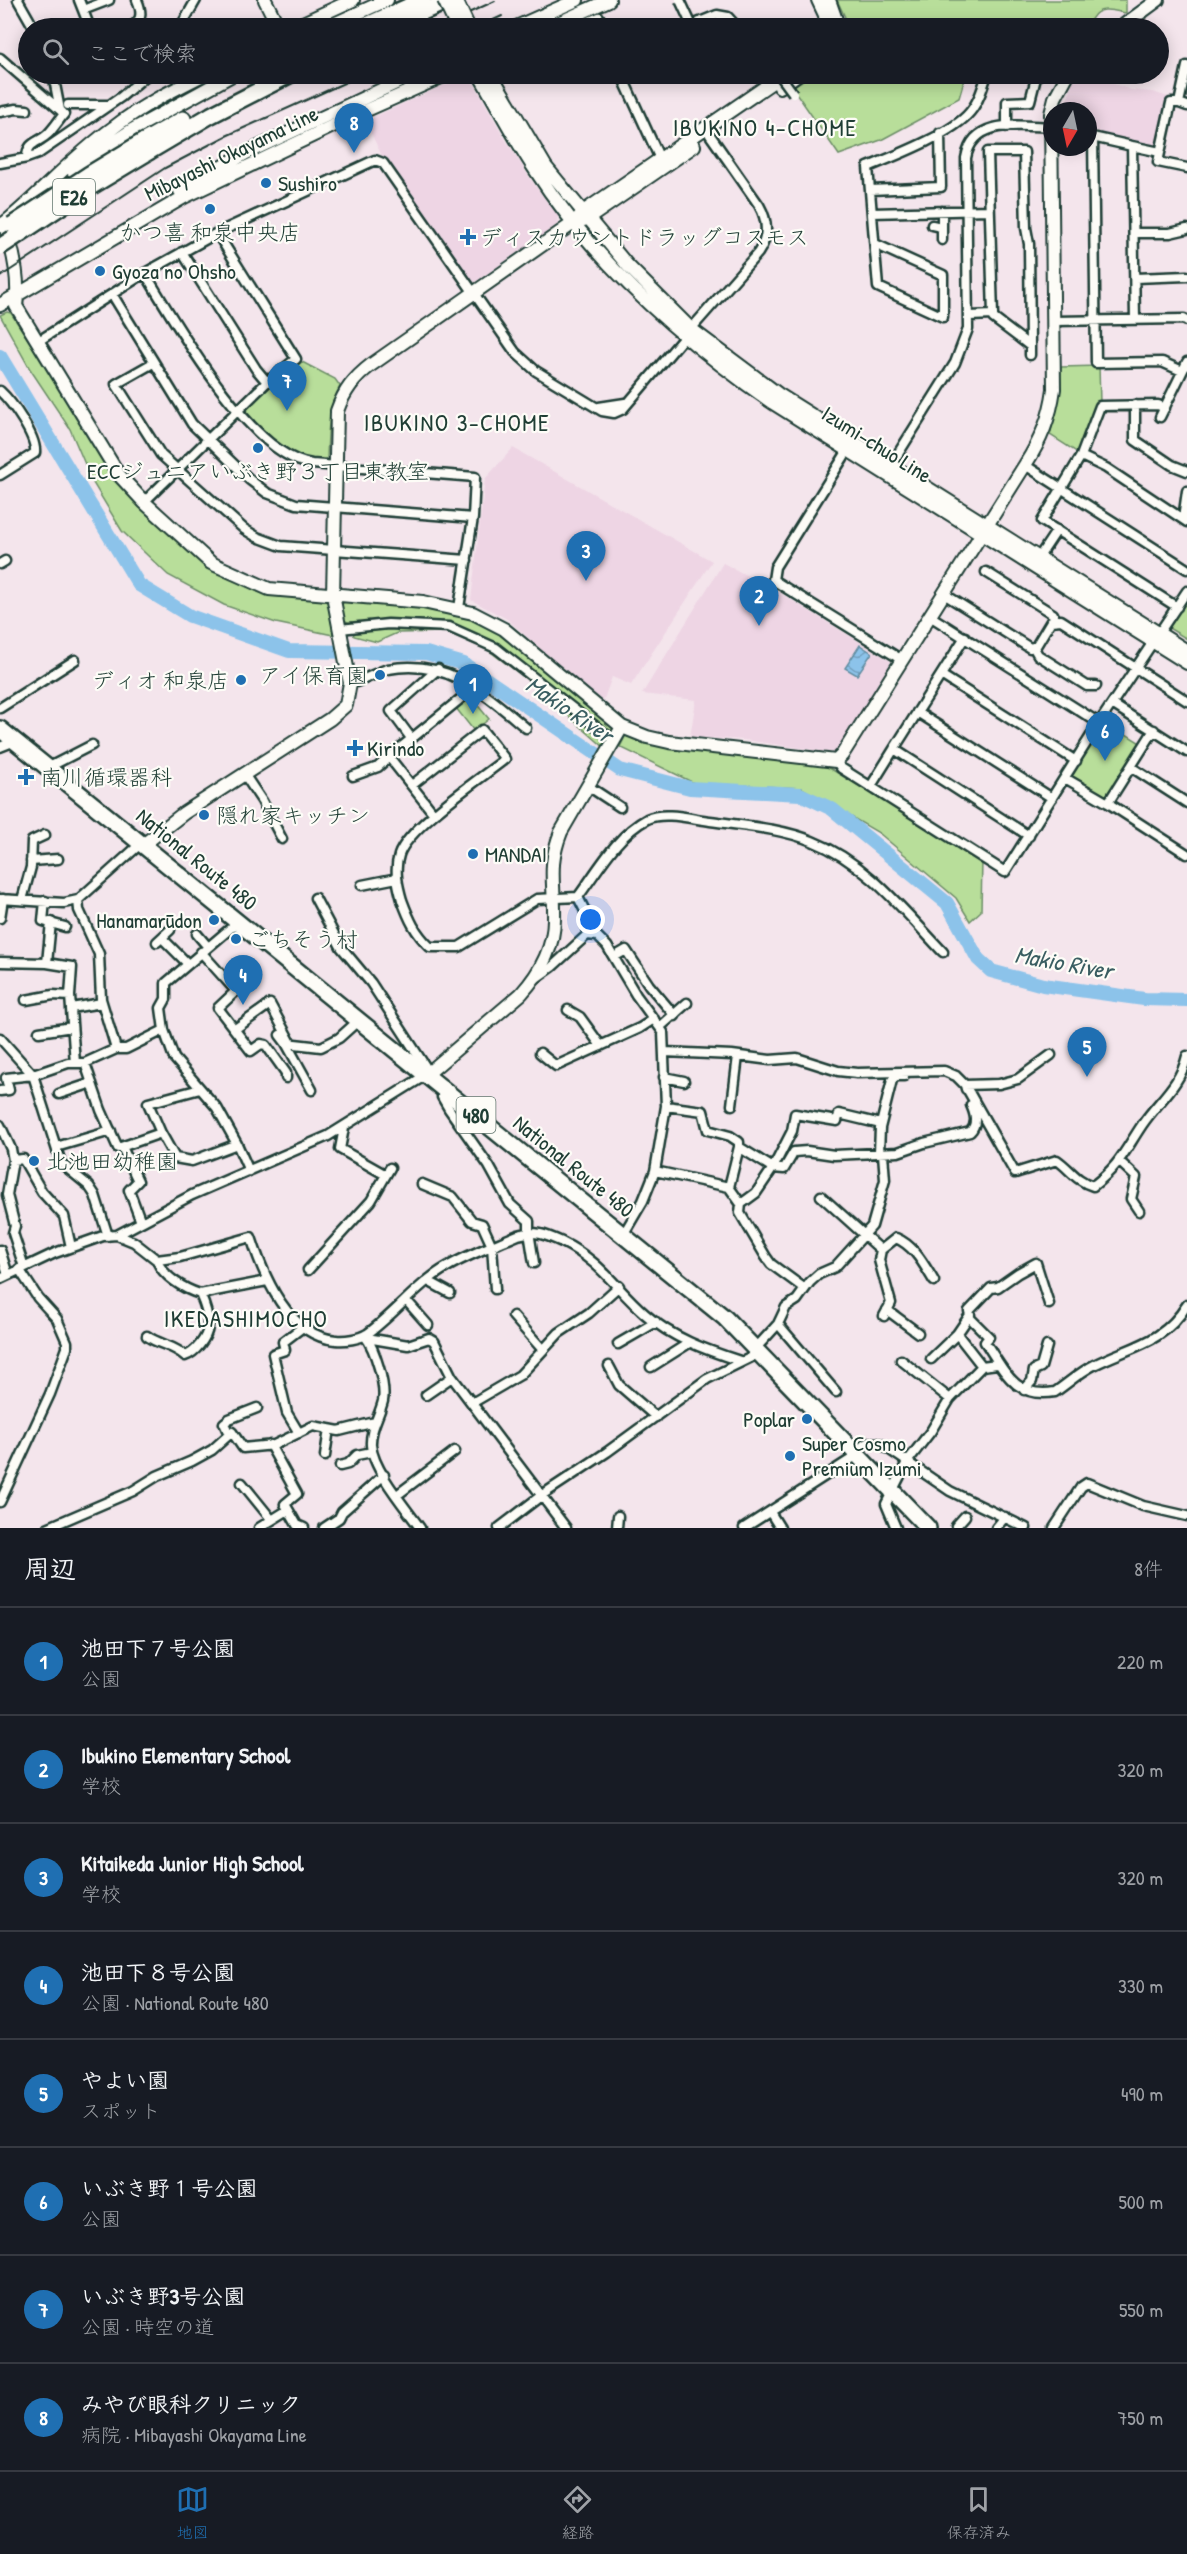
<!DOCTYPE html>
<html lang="ja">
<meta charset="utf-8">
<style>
body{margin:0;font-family:"Patrick Hand","Klee One",sans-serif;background:#242831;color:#f1f3f6}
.compass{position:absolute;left:1043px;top:102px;width:54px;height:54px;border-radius:50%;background:#171b24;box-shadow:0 3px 15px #0003;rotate:189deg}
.you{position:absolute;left:591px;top:920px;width:21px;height:21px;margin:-15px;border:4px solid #fff;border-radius:50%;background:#1a73e8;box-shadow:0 0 0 9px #1a73e833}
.badge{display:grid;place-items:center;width:39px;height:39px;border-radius:50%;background:#1f6fb2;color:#fff;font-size:20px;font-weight:700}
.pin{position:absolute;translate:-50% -50px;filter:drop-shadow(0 2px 3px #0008)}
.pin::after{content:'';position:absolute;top:32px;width:21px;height:18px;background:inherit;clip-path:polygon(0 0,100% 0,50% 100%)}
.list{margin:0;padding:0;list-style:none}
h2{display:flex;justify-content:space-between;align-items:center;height:78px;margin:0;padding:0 24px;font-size:26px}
h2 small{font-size:20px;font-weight:400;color:#9ea1a6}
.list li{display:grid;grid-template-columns:39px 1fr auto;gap:18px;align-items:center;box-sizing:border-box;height:108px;padding:0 24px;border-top:2px solid #363941}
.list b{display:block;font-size:22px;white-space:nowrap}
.list p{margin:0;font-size:20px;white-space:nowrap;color:#9ea1a6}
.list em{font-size:20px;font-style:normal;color:#9ea1a6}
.icon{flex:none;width:33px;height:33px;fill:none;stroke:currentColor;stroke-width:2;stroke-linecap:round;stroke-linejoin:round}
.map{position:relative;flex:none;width:1187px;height:1528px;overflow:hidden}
.search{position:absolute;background:#171b24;box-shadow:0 3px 15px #0003;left:18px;right:18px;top:18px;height:66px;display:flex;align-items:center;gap:15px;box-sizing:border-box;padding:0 21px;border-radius:33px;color:#9ea1a6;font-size:22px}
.sheet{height:942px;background:#171b24}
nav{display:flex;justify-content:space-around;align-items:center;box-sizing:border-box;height:84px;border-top:2px solid #363941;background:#171b24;font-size:16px;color:#9ea1a6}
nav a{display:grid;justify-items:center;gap:3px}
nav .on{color:#1f6fb2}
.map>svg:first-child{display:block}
.built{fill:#eed5e4}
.green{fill:#b8de9a;stroke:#6c8e67;stroke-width:1.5}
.water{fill:url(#water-waves);stroke:#608da1;stroke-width:1.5}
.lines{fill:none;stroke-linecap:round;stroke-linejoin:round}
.river{stroke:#8cc3ea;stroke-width:14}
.street-casing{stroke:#1f3d34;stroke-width:13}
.secondary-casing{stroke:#1f3d34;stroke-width:16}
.highway-casing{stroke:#1f3d34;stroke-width:20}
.street{stroke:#fdfcf7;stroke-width:8}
.secondary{stroke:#fdfcf7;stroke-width:12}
.highway{stroke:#fdfcf7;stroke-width:15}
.rail{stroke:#1f3d34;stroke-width:2}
.street-bridge-casing{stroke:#1f3d34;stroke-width:13;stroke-linecap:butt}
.secondary-bridge-casing{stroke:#1f3d34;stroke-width:16;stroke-linecap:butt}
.highway-bridge-casing{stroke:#1f3d34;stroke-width:20;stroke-linecap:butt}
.street-bridge{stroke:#fdfcf7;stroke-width:8}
.secondary-bridge{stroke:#fdfcf7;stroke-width:12}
.highway-bridge{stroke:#fdfcf7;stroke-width:15}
.poi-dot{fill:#1f6fb2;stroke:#fdfcf7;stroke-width:2}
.labels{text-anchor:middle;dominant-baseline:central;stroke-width:4.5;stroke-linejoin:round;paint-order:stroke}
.shield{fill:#fdfcf7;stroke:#62766e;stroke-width:1.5}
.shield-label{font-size:21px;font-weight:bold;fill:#1f3d34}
.street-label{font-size:22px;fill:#1f3d34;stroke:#fdfcf7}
.poi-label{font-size:22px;fill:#1f3d34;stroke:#fdfcf7;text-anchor:start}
.neighbourhood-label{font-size:24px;letter-spacing:1.5px;fill:#1f3d34;stroke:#fdfcf7}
.water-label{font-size:24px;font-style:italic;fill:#3a5e62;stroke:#fdfcf7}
</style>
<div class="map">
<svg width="1187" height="1528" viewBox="0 0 1187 1528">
<defs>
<pattern id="water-waves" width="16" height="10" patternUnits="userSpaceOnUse" patternTransform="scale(1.5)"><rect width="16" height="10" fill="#8cc3ea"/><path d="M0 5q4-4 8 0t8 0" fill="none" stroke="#72a0be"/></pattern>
</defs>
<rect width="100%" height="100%" fill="#f4e5ec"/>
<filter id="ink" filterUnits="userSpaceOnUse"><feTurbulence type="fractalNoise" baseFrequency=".0167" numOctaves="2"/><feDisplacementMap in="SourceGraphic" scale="12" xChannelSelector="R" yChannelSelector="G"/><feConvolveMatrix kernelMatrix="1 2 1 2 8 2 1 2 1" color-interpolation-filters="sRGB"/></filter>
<g filter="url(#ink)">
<path class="built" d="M1078 74H1101L1111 83 1131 90 1153 92 1168 97 1159 149 1088 132V111H1059V108L1065 105 1072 87 1071 83Z
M462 77 472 80 505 139 533 183 558 216 557 225 475 282 469 281 381 154 365 121Z
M513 448 712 561 631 685 612 677 602 704 507 619 471 600 485 479Z
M723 563 778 592 890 661V664L835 753 745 740 690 737 696 700 642 694Z"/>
<path class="green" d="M837 0H1126V13C1115 11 1099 5 1092 18 1088 24 1087 25 1081 28H850Z
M812 74H966L959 98 881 140 839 155 792 87Z
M7 312 11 313 105 459 202 558 231 579 255 587 329 602 333 635 276 623 224 605 168 575 122 531 93 483 70 429 30 369 0 315Z
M302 362 335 379 340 386C328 409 328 431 327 458L323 461C286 459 271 438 245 413V409L270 385Z
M1099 366 1100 403 1078 453 1050 435 1058 402 1061 367Z
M1187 596V639L1167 627Z
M338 600 423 605 460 612 495 627 614 729 605 748 529 681 488 650 446 632 397 633 377 642 354 636 351 624 344 620Z
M470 696 489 719 474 731 456 708Z
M1105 721 1142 744 1107 800 1069 778Z
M627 733 811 761 826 766 982 860 981 911 970 921 956 898 879 833 802 788 694 783 620 747Z"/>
<path class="water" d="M860 645 872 653 857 675 845 668Z"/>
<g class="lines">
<path class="river" d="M0 356 139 585 190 616 289 651 426 653 464 664 620 770 690 788 800 794 832 809 947 903 978 959 991 971 1043 985 1144 999 1187 1000"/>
<defs>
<path id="street" d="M18 0 34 28
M79 0 90 28
M83 10 109 0
M127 28C142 23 143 14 137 0
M180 28 196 0
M573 28 599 17 604 28
M685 28 717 15 728 17 738 28
M706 28 722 24 731 28
M0 58 60 110
M621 74 660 159
M753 74H754
M760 74 767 86
M1179 103 1187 66
M68 105H109
M1187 106 1179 103H1171L1158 162 1187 168
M0 112 16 109 27 110
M1007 127V102L1030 101 1037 74
M1088 136 1132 146 1135 319
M1093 137 1096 363 1162 362 1182 371
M1132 146 1160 152
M27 158C27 141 39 143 48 134 54 128 59 120 64 114L60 110 53 74
M0 163 27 158 38 154 121 97 148 74
M870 190 941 187 940 133
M942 211V240
M872 213 989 210
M932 225 941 227
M1134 233H1170L1187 229
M875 244 943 275V317L878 287 868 167C895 156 952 134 970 112 979 101 983 87 987 74
M182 252 256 369 267 382
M145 273C176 324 251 457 312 464L475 477 473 518 459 608
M1135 278 1187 276
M112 294 192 424 250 480 267 493 296 504 473 518
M970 316 993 315 988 152H1024L1026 228 1029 244 1030 346 993 318V315
M1054 321 1184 319 1187 321
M691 329 758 253C769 237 768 221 759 205L710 135
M37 342 145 273 217 233 375 160 383 163 515 352 536 371 602 411 614 413 623 409 685 336
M1030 346V355
M153 363 116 384 161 455 244 529 257 537 281 546 467 560
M0 391C12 402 37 437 35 453L0 475
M1135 405V440L1172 465 1187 471
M599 407 625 403
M1165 408 1158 405 1100 406 1081 456 1042 521 1177 607
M1160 417 1187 362
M848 450 775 567 773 580 902 660
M1081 456 1106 468 1187 522
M891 465 955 363 968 329 966 158C973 117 1020 126 1052 127
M1025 465 1187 569
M144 502 267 382 296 359 217 233
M1183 519 1187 491
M1039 557 1057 530
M0 564 5 561
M986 572 1053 614 1055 619
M944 594 1030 648 1036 646 1051 621 1061 620 1187 701
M930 616 1099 723
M340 629 388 624 449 627 496 648 608 736 616 739
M1034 648 1038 655 1087 686H1096
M941 675 1076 761
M350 683C360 683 376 672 388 669 448 658 484 693 526 728
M1112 704 1187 752
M0 708 75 660
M917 712 1052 798
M1154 730 1108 803 1187 854
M411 738 391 711 438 669
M0 747 15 741
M894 749 965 637
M836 761 841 768 1005 872 1099 723 1187 591
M1131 767 1187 803
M50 769 53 765 92 745
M244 774 262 801 282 839
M353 776 378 767 389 757
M1065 778 1108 803
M412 785 482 730 505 759C480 779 408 827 399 855 394 870 398 886 402 900 409 919 415 933 430 947H459L537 899 578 897 585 911 587 935 552 967 535 979
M588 786 620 807
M871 786 894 749 1029 836
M434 814 389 757 475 687
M31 861 58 859
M362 885 397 878
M578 897C598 870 617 835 647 819 664 811 692 819 710 821 744 826 780 828 812 841 866 862 904 911 943 952
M0 899 64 903 78 900 137 847 143 845
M22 900 31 867 32 841 45 835
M78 900 79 910 99 954 101 999 116 1049
M45 901 43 921 65 927
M0 918 3 899
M238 922 166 983V999L161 1008 164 1030 174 1058 217 1108 237 1144 249 1171
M197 934 208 947
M587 935 597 936 607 946 636 995 663 1032 666 1106 655 1171
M162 938 188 964
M157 942 170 930
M201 952 236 991 218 1008 251 1051 261 1044 266 1045 286 1073V1078
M614 957 626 950 649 985 675 1016
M0 962 47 963 72 967 70 996 75 1063
M47 963 51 922
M26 1000 53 995 70 996
M71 1008 102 1003
M568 1010 580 1017 601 1046
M660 1027 687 1003
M235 1029 270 1004 291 1043
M39 1032 72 1027
M280 1035 286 1043
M0 1038 33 1075 61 1163 89 1186 95 1195 108 1236
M665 1052 732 1055 770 1060 797 1058 838 1071 857 1073 944 1071 956 1076 965 1085 1015 1173 1057 1160C1070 1169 1076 1181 1093 1186 1120 1165 1124 1152 1142 1125 1158 1101 1180 1086 1187 1056
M540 1053 556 1066 640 1028 654 1019
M85 1063 101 1110 118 1148 161 1133 175 1158 192 1161 237 1144
M664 1077 684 1081
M443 1089 442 1097 449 1109 489 1166 510 1204 529 1221V1232L534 1263
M966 1089 965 1085 999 1084 1018 1079 1051 1055
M312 1090 286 1043 321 1047 339 1038 359 1020
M0 1091 9 1090 6 1078 33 1075 68 1063H85L116 1049H126L164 1030
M59 1094 92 1083
M732 1105 738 1056
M666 1106 703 1111 708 1130 730 1136 739 1142V1147L773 1168 792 1131 795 1114 837 1121 839 1114 881 1124
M0 1125 11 1149 13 1160 7 1195 15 1226 13 1233 24 1267
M344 1128 340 1149 386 1175
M161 1133 148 1103 200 1089
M56 1147 111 1131
M122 1147 138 1181 129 1190 141 1222
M879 1152 880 1128 892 1080 896 1076H904
M13 1160 23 1159 42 1192 64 1216 71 1247
M1119 1161 1136 1177 1131 1199 1139 1211
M422 1184 453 1197 472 1221 482 1224 492 1246 495 1289
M729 1187 739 1147
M821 1196 881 1250 879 1260 891 1303 884 1316
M741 1204 740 1213 766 1257 771 1264 805 1289
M117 1235 134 1242 157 1260 180 1257 251 1237C264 1277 288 1336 336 1340 345 1341 359 1339 367 1334 395 1314 417 1284 447 1267 469 1254 495 1245 518 1235 535 1230 546 1235 562 1242 602 1262 614 1287 645 1314 672 1338 706 1350 740 1361
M623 1235 643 1201 655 1171 729 1187 741 1204 756 1193 773 1168 784 1169 794 1152 807 1151 834 1155 898 1152 924 1143 970 1132C978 1124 975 1114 971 1105
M0 1250 8 1275
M881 1250 896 1238C915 1246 924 1265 934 1281
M157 1260C162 1276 184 1289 200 1294L267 1281
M308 1270 371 1201 390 1168
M0 1279 55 1253 103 1236 117 1235 192 1195 328 1136 426 1075 425 1066 371 983 341 947 315 898
M428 1281 450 1293
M406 1300 428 1325
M887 1310 918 1333
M513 1316 543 1350
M969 1317 989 1337 985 1342C1004 1370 1014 1399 1055 1392 1068 1383 1080 1372 1094 1365 1131 1346 1163 1344 1187 1305
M778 1324 836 1392
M957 1334 982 1366
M147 1336C159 1345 174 1345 185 1356 195 1353 207 1338 208 1327 209 1317 204 1303 200 1294
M365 1336C375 1349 386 1385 383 1401 379 1417 370 1429 371 1445 373 1470 406 1508 420 1528
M367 1338 408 1345 429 1338 434 1341 452 1377 566 1528
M618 1344 656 1322
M756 1348 778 1324 786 1307 797 1300 810 1282 819 1274 835 1267 872 1226 885 1180 883 1154
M931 1359 957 1334 970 1315 969 1311 991 1288 998 1287 1018 1273 1036 1263 1049 1304
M901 1360 950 1399
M609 1366 619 1385 656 1417
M651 1367 689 1343
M1024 1390 1032 1381 1034 1370 1041 1367 1047 1346
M426 1395 452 1377
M472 1403 520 1375 559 1333 589 1313 619 1286
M257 1408 229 1419 224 1423 228 1432H232L243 1448 274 1445 313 1426 339 1431 375 1422
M299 1433 287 1413 273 1354 285 1350 283 1342 304 1326
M270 1445 297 1494 285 1504 297 1525 304 1528
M325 1456 329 1429
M340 1466 348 1464 357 1455 372 1452
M242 1483 272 1520
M397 1495 455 1451
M0 1502 50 1394 67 1348V1342L57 1319 38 1298 19 1269
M770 1512 780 1528
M956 1526 965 1516
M47 1528 133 1491 157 1476 192 1461 212 1450 232 1432
M259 1528 288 1510
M324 1528 339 1518 342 1512 384 1475
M499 1528 542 1495 607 1452 707 1379 760 1353
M617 1528 618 1516
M744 1528 853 1458C863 1446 862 1440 881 1444L950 1491 1026 1528
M896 1528 886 1504 907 1462 931 1431 950 1399 982 1366 997 1364
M996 1528 1005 1517
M1054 1528 1081 1487 1087 1483 1143 1506 1187 1516"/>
<path id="secondary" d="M265 0 279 28
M818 0 825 15 826 28
M829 0 836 20V28
M292 28 353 0
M325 28 387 0
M514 28 577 0
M547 28 609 0
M1120 28 1158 0
M479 74C497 105 514 138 534 168 594 262 682 340 773 403L1187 663
M491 74 546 167 564 189 628 266 691 329 778 394 1187 651
M780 87 798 74
M72 170 132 130 234 74
M180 191 246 153 415 74
M584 220 589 218 694 146
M4 223C13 249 20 279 16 306L119 475 144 502 211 563 269 589 423 602 473 613 504 629 622 727 647 737 669 742 836 761 842 755 1025 465C1041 440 1050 418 1054 389L1051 114 1055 98 1068 74
M1 226C40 195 72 157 113 128 141 106 173 90 205 74
M0 305 184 197 360 113 448 74
M143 845 184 813 330 719 346 705 350 683 333 595 337 411C344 391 354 378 371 365L575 222 583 212 784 74
M426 1075 521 994C540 973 554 947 554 919 555 884 547 867 561 832L622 727"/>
<path id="highway" d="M360 28 423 0
M387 28 450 0
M144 141 183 119
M150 151 211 115 291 74
M0 729 725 1318 928 1528"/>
</defs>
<use href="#street" class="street-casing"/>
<use href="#secondary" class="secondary-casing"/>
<use href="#highway" class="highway-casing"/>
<use href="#street" class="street"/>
<use href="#secondary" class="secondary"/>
<use href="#highway" class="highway"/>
<path class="rail" d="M435 28 495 1
M476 28 502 16
M0 277 165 168 226 136 364 74"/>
<defs>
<path id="street-bridge" d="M680 0 693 28
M779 74 793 93"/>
<path id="secondary-bridge" d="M444 0 457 28
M456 0 469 28"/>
<path id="highway-bridge" d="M12 225 88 175 144 141
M0 247 92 186 150 151"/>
</defs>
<use href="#street-bridge" class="street-bridge-casing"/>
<use href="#secondary-bridge" class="secondary-bridge-casing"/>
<use href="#highway-bridge" class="highway-bridge-casing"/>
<use href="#street-bridge" class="street-bridge"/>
<use href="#secondary-bridge" class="secondary-bridge"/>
<use href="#highway-bridge" class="highway-bridge"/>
</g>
</g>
<g class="poi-dot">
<circle cx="266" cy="183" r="6"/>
<circle cx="210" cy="209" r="6"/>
<path d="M465 228h6v6h6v6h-6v6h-6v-6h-6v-6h6z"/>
<circle cx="100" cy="271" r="6"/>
<circle cx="258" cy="448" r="6"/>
<circle cx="380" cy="675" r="6"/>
<circle cx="241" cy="680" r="6"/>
<path d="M352 739h6v6h6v6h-6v6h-6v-6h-6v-6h6z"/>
<path d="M23 768h6v6h6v6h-6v6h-6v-6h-6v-6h6z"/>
<circle cx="204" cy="815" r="6"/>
<circle cx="473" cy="854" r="6"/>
<circle cx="214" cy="920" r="6"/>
<circle cx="236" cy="939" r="6"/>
<circle cx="34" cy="1161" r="6"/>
<circle cx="807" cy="1419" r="6"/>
<circle cx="790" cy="1456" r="6"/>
</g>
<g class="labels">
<g class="shield">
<rect x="53" y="179" width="42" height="36" rx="4.5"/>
<rect x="456.5" y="1097" width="39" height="36" rx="4.5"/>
</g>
<g class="shield-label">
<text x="74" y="197">E26</text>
<text x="476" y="1115">480</text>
</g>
<g class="street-label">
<text transform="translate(231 153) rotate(-26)">Mibayashi Okayama Line</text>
<text transform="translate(877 444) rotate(32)">Izumi-chuo Line</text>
<text transform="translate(197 859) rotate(39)">National Route 480</text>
<text transform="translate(574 1166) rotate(39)">National Route 480</text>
</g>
<g class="poi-label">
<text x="278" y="183">Sushiro</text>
<text x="210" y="232" text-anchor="middle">かつ喜 和泉中央店</text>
<text x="480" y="237">ディスカウントドラッグコスモス</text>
<text x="112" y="271">Gyoza no Ohsho</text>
<text x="258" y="471" text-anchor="middle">ECCジュニアいぶき野３丁目東教室</text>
<text x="368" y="675" text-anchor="end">アイ保育園</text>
<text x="229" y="680" text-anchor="end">ディオ 和泉店</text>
<text x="367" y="748">Kirindo</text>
<text x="40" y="777">南川循環器科</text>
<text x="216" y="815">隠れ家キッチン</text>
<text x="485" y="854">MANDAI</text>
<text x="202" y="920" text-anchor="end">Hanamarūdon</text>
<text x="248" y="939">ごちそう村</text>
<text x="46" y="1161">北池田幼稚園</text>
<text x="795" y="1419" text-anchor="end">Poplar</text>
<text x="802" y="1443">Super Cosmo<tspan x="802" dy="25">Premium Izumi</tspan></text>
</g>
<g class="neighbourhood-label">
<text x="765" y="127">IBUKINO 4-CHOME</text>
<text x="457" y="422">IBUKINO 3-CHOME</text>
<text x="246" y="1318">IKEDASHIMOCHO</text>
</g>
<g class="water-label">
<text transform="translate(570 709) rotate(34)">Makio River</text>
<text transform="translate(1064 962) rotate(10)">Makio River</text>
</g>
</g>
</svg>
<svg class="compass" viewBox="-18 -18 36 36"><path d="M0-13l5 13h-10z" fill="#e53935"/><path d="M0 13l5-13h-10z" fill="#9ea1a6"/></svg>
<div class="you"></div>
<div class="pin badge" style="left:473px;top:714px">1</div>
<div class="pin badge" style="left:759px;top:626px">2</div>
<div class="pin badge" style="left:586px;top:581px">3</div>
<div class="pin badge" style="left:243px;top:1005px">4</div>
<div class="pin badge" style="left:1087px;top:1077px">5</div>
<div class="pin badge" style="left:1105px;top:761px">6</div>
<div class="pin badge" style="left:287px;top:411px">7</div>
<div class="pin badge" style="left:354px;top:153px">8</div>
<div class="search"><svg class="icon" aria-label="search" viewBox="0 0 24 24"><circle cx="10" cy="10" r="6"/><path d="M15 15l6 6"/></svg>ここで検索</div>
</div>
<section class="sheet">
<h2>周辺<small>8件</small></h2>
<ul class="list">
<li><span class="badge">1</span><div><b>池田下７号公園</b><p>公園</p></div><em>220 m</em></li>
<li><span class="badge">2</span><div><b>Ibukino Elementary School</b><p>学校</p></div><em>320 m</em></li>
<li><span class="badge">3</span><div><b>Kitaikeda Junior High School</b><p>学校</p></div><em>320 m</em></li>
<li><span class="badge">4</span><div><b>池田下８号公園</b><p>公園 · National Route 480</p></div><em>330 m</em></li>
<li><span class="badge">5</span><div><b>やよい園</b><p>スポット</p></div><em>490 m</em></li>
<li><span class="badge">6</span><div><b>いぶき野１号公園</b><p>公園</p></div><em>500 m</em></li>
<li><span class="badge">7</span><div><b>いぶき野3号公園</b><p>公園 · 時空の道</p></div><em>550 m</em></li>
<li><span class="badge">8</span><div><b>みやび眼科クリニック</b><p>病院 · Mibayashi Okayama Line</p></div><em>750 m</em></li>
</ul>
</section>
<nav>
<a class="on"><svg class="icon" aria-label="map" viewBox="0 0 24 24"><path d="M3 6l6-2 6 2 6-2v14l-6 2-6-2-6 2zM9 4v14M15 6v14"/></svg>地図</a>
<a><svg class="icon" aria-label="directions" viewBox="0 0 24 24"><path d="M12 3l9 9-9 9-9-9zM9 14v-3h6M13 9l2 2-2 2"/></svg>経路</a>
<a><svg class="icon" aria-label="saved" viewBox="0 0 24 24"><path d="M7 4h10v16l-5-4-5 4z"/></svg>保存済み</a>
</nav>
